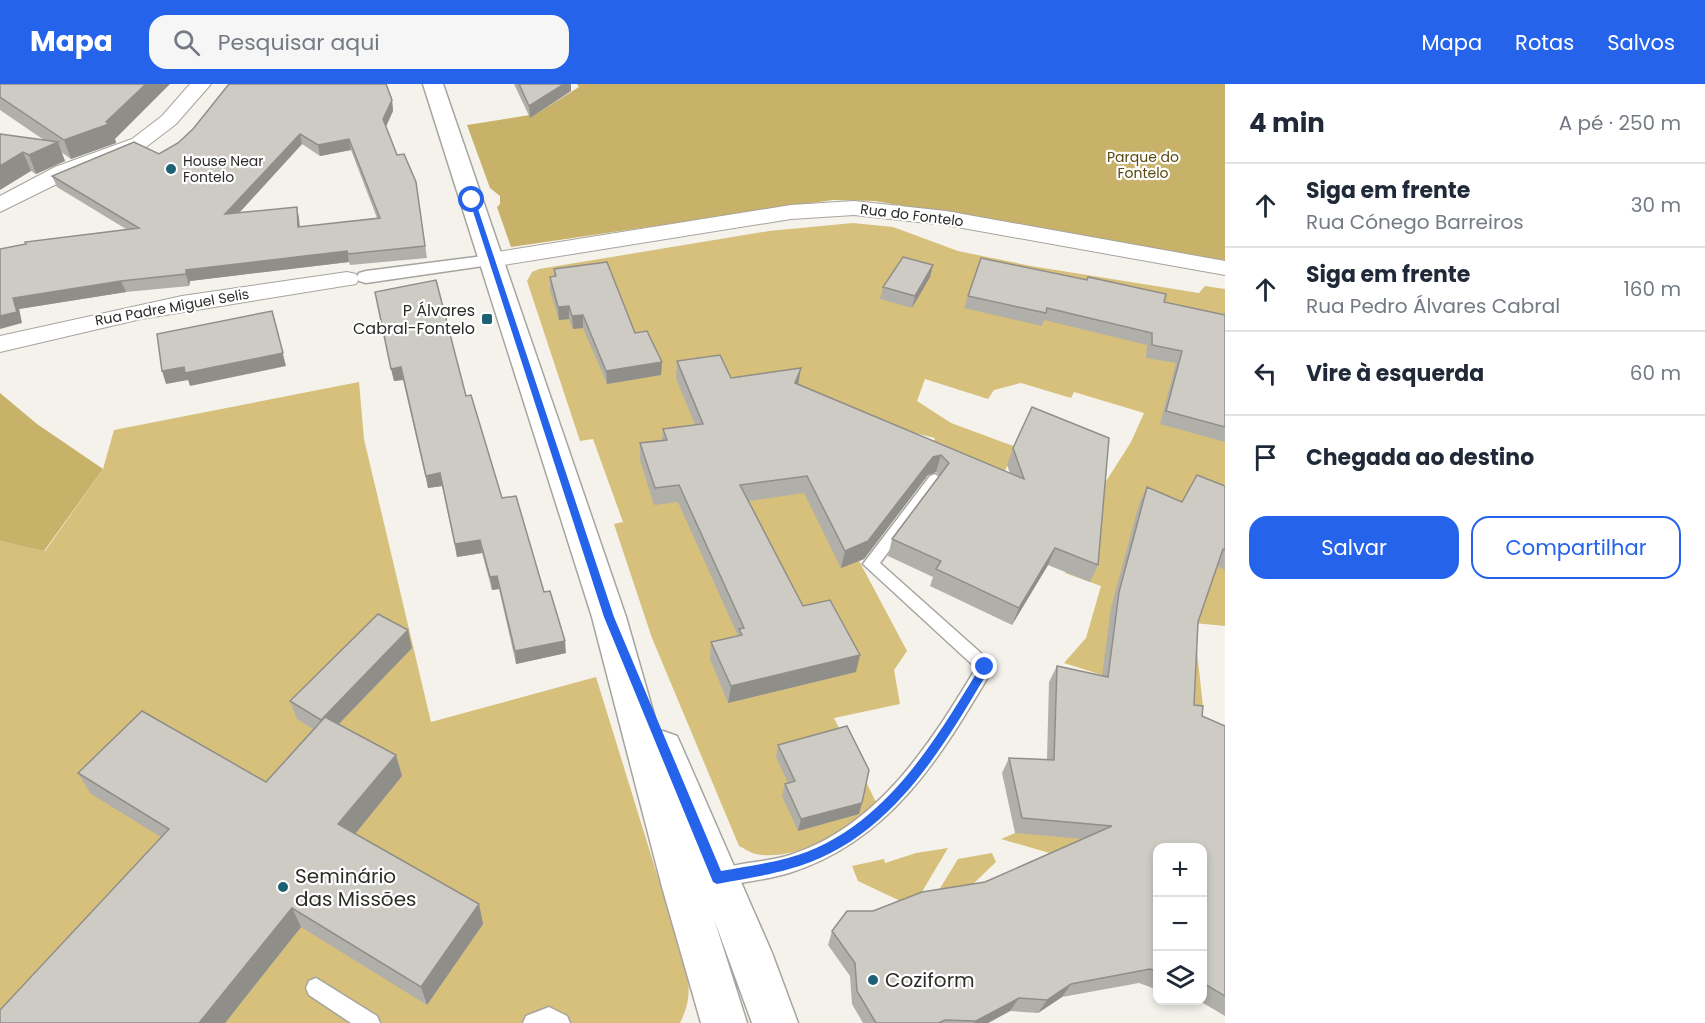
<!DOCTYPE html>
<html lang="pt">
<meta charset="utf-8">
<style>
body{margin:0;font-family:Poppins,sans-serif;background:#f6f6f7;color:#1f2937}
.controls{position:absolute;right:18px;bottom:18px;display:grid;overflow:hidden;border-radius:12px;box-shadow:0 3px 9px #0003}
.controls button{width:54px;height:54px;display:grid;place-items:center;padding:0;border:0;border-bottom:2px solid #e0e1e3;background:#fff;color:#1f2937;font:30px sans-serif}
.stop{position:absolute;width:18px;height:18px;margin:-14px;border:4px solid #2563eb;border-radius:50%;background:#fff}
.stop.end{background:#2563eb;border-color:#fff;box-shadow:0 2px 6px #0008}
.list{margin:0;padding:0;list-style:none}
h2{display:flex;justify-content:space-between;align-items:center;height:78px;margin:0;padding:0 24px;font-size:26px}
h2 small{font-size:20px;font-weight:400;color:#747a83}
.list li{display:grid;grid-template-columns:39px 1fr auto;gap:18px;align-items:center;box-sizing:border-box;height:84px;padding:0 24px;border-top:2px solid #e0e1e3}
.list b{display:block;font-size:22px;white-space:nowrap}
.list p{margin:0;font-size:20px;white-space:nowrap;color:#747a83}
.list em{font-size:20px;font-style:normal;color:#747a83}
.actions{display:flex;gap:12px;padding:18px 24px}
.actions a{flex:1;padding:14px 0;border:2px solid #2563eb;border-radius:18px;text-align:center;font-size:21px;color:#2563eb}
.actions .main{background:#2563eb;color:#fff}
.icon{flex:none;width:33px;height:33px;fill:none;stroke:currentColor;stroke-width:2;stroke-linecap:round;stroke-linejoin:round}
.map{position:relative;flex:none;width:1225px;height:939px;overflow:hidden}
header{display:flex;align-items:center;gap:36px;box-sizing:border-box;height:84px;padding:0 30px;background:#2563eb;color:#fff}
header strong{font-size:28px}
nav{display:flex;gap:33px;margin-inline-start:auto;font-size:21px}
.search{width:420px;height:54px;background:#f6f6f7;display:flex;align-items:center;gap:15px;box-sizing:border-box;padding:0 21px;border-radius:18px;color:#747a83;font-size:22px}
main{display:flex}
aside{flex:1;background:#fff}
.map>svg:first-child{display:block}
.green{fill:#d7c07b}
.forest{fill:#c8b169}
.lines{fill:none;stroke-linecap:round;stroke-linejoin:round}
.service-casing{stroke:#a6a49e;stroke-width:3}
.pedestrian-casing{stroke:#a6a49e;stroke-width:3}
.minor-casing{stroke:#a6a49e;stroke-width:2}
.primary-casing{stroke:#a6a49e;stroke-width:3}
.service{fill:#fff;fill-rule:evenodd}
.pedestrian{fill:#fff;fill-rule:evenodd}
.minor{fill:#fff;fill-rule:evenodd}
.primary{fill:#fff;fill-rule:evenodd}
.wall{fill:#b0afa9;fill-rule:evenodd}
.shaded-wall{fill:#908e89}
.building{fill:#cdcbc4;stroke:#908e89;stroke-width:1.5;fill-rule:evenodd}
.route{fill:#2563eb}
.poi-dot{fill:#1e6074;stroke:#fff;stroke-width:2}
.labels{text-anchor:middle;dominant-baseline:central;stroke-width:4.5;stroke-linejoin:round;paint-order:stroke}
.far-park-label{font-size:14px;fill:#59480f;stroke:#fff}
.far-poi-label{font-size:14px;fill:#2c2c29;stroke:#fff;text-anchor:start}
.far-street-label{font-size:14px;fill:#2c2c29;stroke:#fff}
.poi-label{font-size:16px;fill:#2c2c29;stroke:#fff;text-anchor:end}
.near-poi-label{font-size:20px;fill:#2c2c29;stroke:#fff;text-anchor:start}
</style>
<header>
<strong>Mapa</strong>
<div class="search"><svg class="icon" aria-label="search" viewBox="0 0 24 24"><circle cx="10" cy="10" r="6"/><path d="M15 15l6 6"/></svg>Pesquisar aqui</div>
<nav><a>Mapa</a><a>Rotas</a><a>Salvos</a></nav>
</header>
<main>
<div class="map">
<svg width="1225" height="939" viewBox="0 0 1225 939">
<rect width="100%" height="100%" fill="#f4f2eb"/>
<path class="green" d="M853 139 893 143 958 167 1031 182 1199 209 1205 202 1225 205V542L1194 539 1203 623 1064 579 1086 554 1101 502 1065 489 1091 444 1105 399 1131 358 1144 329 1074 308 1071 314 1021 299 994 306 988 315 925 295 917 317 951 339 1016 363 1004 389 928 378 935 354 907 347 848 456 907 567 894 586 900 620 834 634 876 718C848 746 797 778 756 770 750 769 744 764 739 762L652 554 614 440 623 438 593 355 580 357 527 197 532 188 539 185 769 147Z
M359 298 364 355 431 638 596 593 685 881C691 903 690 919 680 939H0V457L45 467 103 385 114 346Z
M1015 749H1104L1070 775 1001 755Z
M948 764 913 823 858 797 852 782 884 775 885 779 916 769Z
M992 769 996 778 973 800 931 819 958 775Z"/>
<path class="forest" d="M577 0H1225V178L910 123 875 117 833 116 511 163 497 123 500 120V112L490 104 467 41 536 30 579 3Z
M0 309 37 340 103 385 44 467 0 457Z"/>
<g class="lines">
<defs>
<path id="service" d="M935 390 942 395 940 398 880 479 991 578 993 583 991 588C940 674 890 757 789 789 766 796 741 798 717 803L710 800 707 794 710 788C736 778 765 779 790 771 879 742 930 660 976 584L863 480 930 392Z
M316 894 377 932 380 939H351L309 911 306 904 309 897Z
M549 923 567 932 570 939H523L526 932Z"/>
<path id="pedestrian" d="M491 171 497 172 500 176 497 180 366 199 359 197 357 193 359 189 366 187Z"/>
<path id="minor" d="M190 0H211L176 40 146 63 71 93 0 128V112L55 83 132 55 162 32Z
M854 117 946 127 1225 177V191L946 141 854 131 791 135 491 183 483 181 479 176 483 171 491 169 791 121Z
M347 188 356 190 359 195 356 200 141 235 0 268V252L182 212Z"/>
<path id="primary" d="M423 0H443L626 533 659 648 663 647 677 652 682 663 772 869 798 939H752L714 835 747 939H701L662 803 592 533Z"/>
</defs>
<use href="#service" class="service-casing"/>
<use href="#pedestrian" class="pedestrian-casing"/>
<use href="#minor" class="minor-casing"/>
<use href="#primary" class="primary-casing"/>
<use href="#service" class="service"/>
<use href="#pedestrian" class="pedestrian"/>
<use href="#minor" class="minor"/>
<use href="#primary" class="primary"/>
</g>
<path class="wall" d="M0 0 115 55 116 59 71 75 61 68 65 77 36 90 31 87 0 50 44 56 0 26Z
M514 0H571V7L530 34Z
M392 16 393 27 386 43 397 71 416 98 427 174 350 181 349 178 190 197 189 202 126 208 19 225 22 239 0 165 126 145 57 103 52 92 159 70ZM302 60 320 72 351 66 377 134 300 143 299 134 240 128Z
M933 181 930 193 912 224 880 215 883 203Z
M554 185 635 249 662 278 661 291 607 300 583 244 573 245 569 235 559 236 550 206V193H554Z
M968 212 1164 218 1223 231 1225 227V358L1160 340 1176 279 1146 274 1147 261 1044 236 1042 242 964 224Z
M377 220 466 312 502 414 544 508 566 569 516 580 499 505 492 506 482 469 457 473 442 402 428 404 403 296 394 297Z
M677 277 731 294 798 301 1010 389 1007 381 1013 364 1098 481 1090 498 1048 481 1012 541 930 502 933 493 888 472 892 455 940 392 936 388 928 391 864 475 841 484 804 409 748 417 803 522 856 588 728 619 710 575 711 558 738 552 678 418 654 421 640 376V359L662 356 663 345 695 341 676 294Z
M1225 402V486L1217 482 1198 538 1194 621 1202 632 1225 642V932L1198 916H1203V764H1158V906L1139 899 1062 913 1038 929 1010 927 988 939H863L852 920 850 892 828 861 832 847 873 827 985 798 1083 755 1015 749 1002 689 1009 674 1047 675 1049 598 1057 582 1102 592 1111 524 1139 420 1147 403 1182 418Z
M412 564 339 640 396 671 402 692 355 750 479 820 483 840 427 921 301 843 225 939H0L161 753 91 710 78 689 266 698 313 645 297 635 290 617Z
M778 661 862 719 859 730 798 747 782 712 785 700 788 699 776 673Z"/>
<path class="shaded-wall" d="M146 0H170L115 55 116 59 71 75 64 56 106 38Z
M564 0H571V7L530 34 529 22Z
M392 16 393 27 384 46 383 35Z
M300 50 302 60 228 141 225 130Z
M349 55 351 66 320 72 318 61Z
M58 58 65 77 36 90 29 71Z
M23 68 31 87 0 106V82Z
M297 123 299 134 300 154 298 143Z
M347 167 349 178 190 197 189 202 186 190V186Z
M933 181 930 193 912 224 915 212Z
M121 197 126 208 19 225 22 239 0 245V232L13 214Z
M569 222V235L559 236 558 223Z
M272 227 286 282 190 302 188 296 166 300 162 287Z
M583 231V244L573 245 572 232Z
M662 278 661 291 607 300 606 287Z
M401 283 403 296 394 297 391 285Z
M801 284 798 301 795 299Z
M941 371 936 388 928 391 864 475 841 484 845 467 933 373Z
M440 389 442 402 428 404 426 392Z
M480 456 482 469 457 473 455 460Z
M1055 464 1048 481 1012 541 1019 524Z
M497 492 499 505 492 506 490 493Z
M408 546 412 564 326 653 321 636Z
M565 557 566 569 516 580 515 567Z
M860 571 856 588 728 619 731 602Z
M396 671 402 692 346 761 338 740Z
M862 719 859 730 798 747 801 735Z
M479 820 483 840 427 921 421 903Z
M292 824 301 843 225 939H199Z
M1071 900 1062 913 1038 929 1047 916Z
M1019 914 1010 927 988 939H974L976 937Z"/>
<path class="building" d="M0 0H146L106 38 109 40 64 56 0 13Z
M229 0H386L392 16 383 35 397 71 404 70 416 98 425 162 348 170 347 167 186 186V190L121 197 13 214 17 228 0 232V165L26 160 25 158 139 144 52 92 134 58 159 70 178 59 193 45ZM300 50 318 61 349 55 380 134 298 143 297 123 225 130Z
M519 0H564L529 22Z
M0 50 58 58 29 71 23 68 0 82Z
M903 173 933 181 915 212 883 203Z
M981 174 1087 196 1088 193 1166 210 1164 218 1225 231V343L1166 327 1182 267 1152 261V249L1047 224 1046 229 968 212Z
M607 178 635 249 647 247 662 278 606 287 583 231 572 232 569 222 558 223 550 193 556 192 554 185Z
M436 196 466 312 471 311 502 414 516 412 544 508 550 507 565 557 515 567 497 492 490 493 480 456 455 460 440 389 426 392 401 283 391 285 375 208Z
M272 227 283 269 185 289 184 283 162 287 157 250Z
M720 271 731 294 801 284 795 299 1024 395 1013 364 1032 323 1109 354 1098 481 1055 464 1019 524 936 485 941 477 892 455 949 379 941 371 933 373 868 457 845 467 807 392 740 401 803 522 830 516 860 571 731 602 711 558 742 551 739 545 744 544 679 401 655 404 640 359 667 356 663 345 703 340 677 277Z
M1197 391 1225 402V466L1223 465 1198 538 1194 621 1203 622 1202 632 1225 642V912L1203 899V764H1158V888L1150 885 1071 900 1047 916 1019 914 976 937 945 936 939 939H876L857 907 855 879 832 847 847 827H873L922 808 985 798 1112 742 1022 734 1009 674 1054 676 1057 582 1108 593 1119 508 1147 403 1182 418Z
M378 530 408 546 321 636 290 617Z
M142 627 266 698 325 633 396 671 338 740 479 820 421 903 292 824 199 939H0V926L169 745 78 689Z
M847 642 869 686 862 719 801 735 785 700 795 697 778 661Z"/>
<path class="route" d="M469 115 475 116 614 533 721 787C743 783 766 780 788 774 882 749 935 657 982 580H989V586C941 667 888 759 789 785 766 792 741 795 717 800L713 798 604 533Z"/>
<g class="poi-dot">
<circle cx="171" cy="85" r="6"/>
<rect x="481" y="229" width="12" height="12" rx="3"/>
<circle cx="283" cy="803" r="6"/>
<circle cx="873" cy="896" r="6"/>
</g>
<g class="labels">
<g class="far-park-label">
<text x="1143" y="73">Parque do<tspan x="1143" dy="16">Fontelo</tspan></text>
</g>
<g class="far-poi-label">
<text x="183" y="77">House Near<tspan x="183" dy="16">Fontelo</tspan></text>
</g>
<g class="far-street-label">
<text transform="translate(912 131) rotate(7)">Rua do Fontelo</text>
<text transform="translate(172 223) rotate(-10)">Rua Padre Miguel Selis</text>
</g>
<g class="poi-label">
<text x="475" y="226">P Álvares<tspan x="475" dy="18">Cabral-Fontelo</tspan></text>
</g>
<g class="near-poi-label">
<text x="295" y="792">Seminário<tspan x="295" dy="23">das Missões</tspan></text>
<text x="885" y="896">Coziform</text>
</g>
</g>
</svg>
<div class="controls">
<button>+</button>
<button>−</button>
<button><svg class="icon" aria-label="layers" viewBox="0 0 24 24"><path d="M12 4l9 5-9 5-9-5zM3 14l9 5 9-5"/></svg></button>
</div>
<div class="stop" style="left:472px;top:116px"></div>
<div class="stop end" style="left:985px;top:583px"></div>
</div>
<aside>
<h2>4 min<small>A pé · 250 m</small></h2>
<ul class="list">
<li><svg class="icon" aria-label="ahead" viewBox="0 0 24 24"><path d="M12 20V5M6 11l6-6 6 6"/></svg><div><b>Siga em frente</b><p>Rua Cónego Barreiros</p></div><em>30 m</em></li>
<li><svg class="icon" aria-label="ahead" viewBox="0 0 24 24"><path d="M12 20V5M6 11l6-6 6 6"/></svg><div><b>Siga em frente</b><p>Rua Pedro Álvares Cabral</p></div><em>160 m</em></li>
<li><svg class="icon" aria-label="left" viewBox="0 0 24 24"><path d="M17 20v-9H6M10 6l-5 5 5 5"/></svg><div><b>Vire à esquerda</b></div><em>60 m</em></li>
<li><svg class="icon" aria-label="arrive" viewBox="0 0 24 24"><path d="M6 21V4h12l-3 4 3 4H6"/></svg><div><b>Chegada ao destino</b></div></li>
</ul>
<div class="actions"><a class="main">Salvar</a><a>Compartilhar</a></div>
</aside>
</main>
